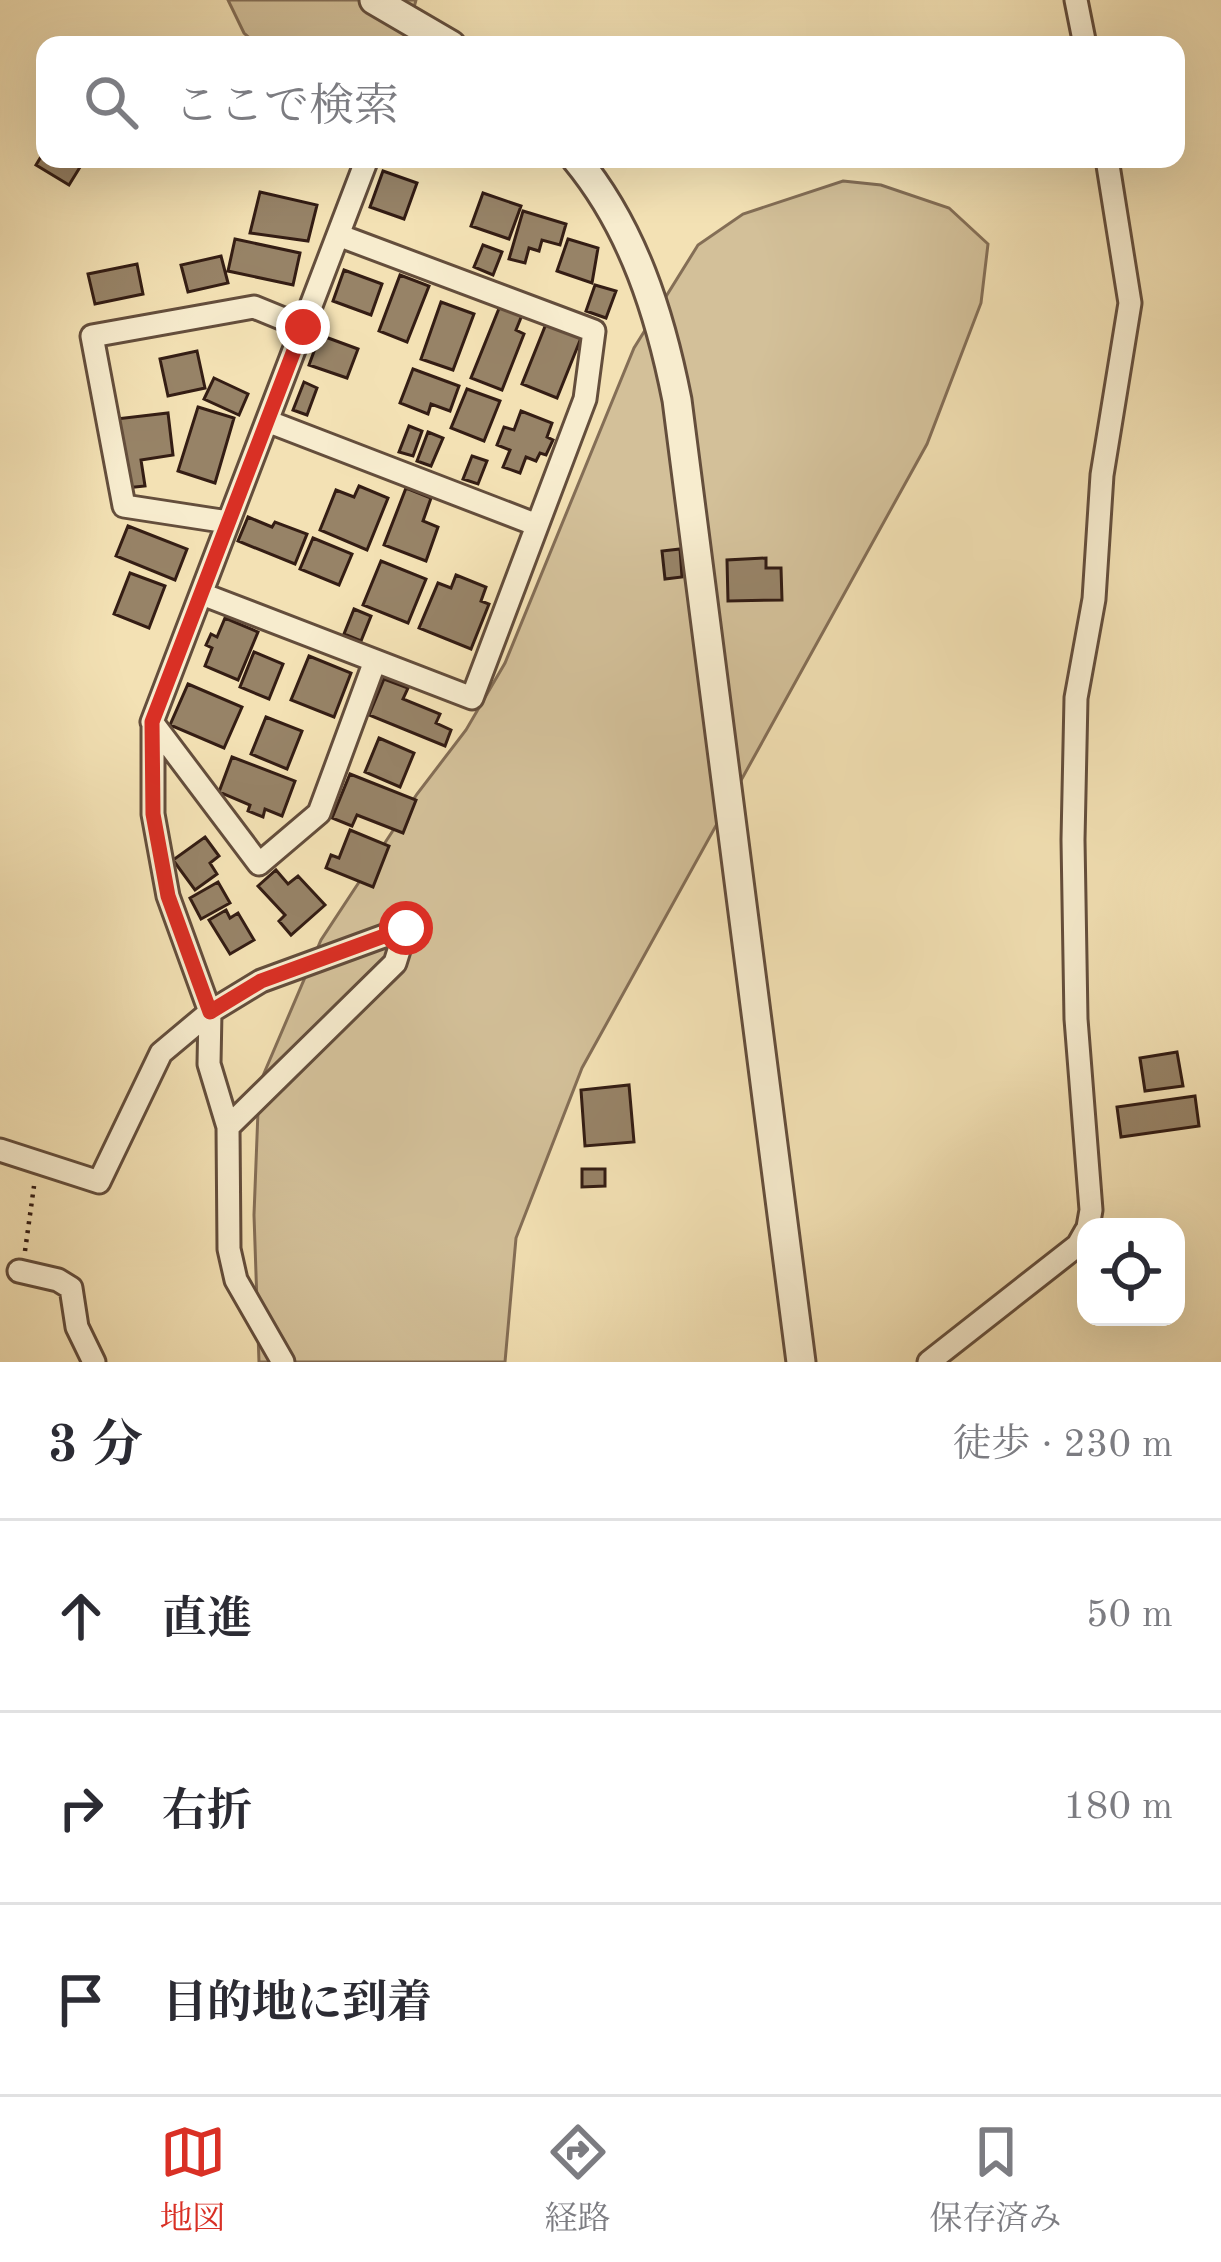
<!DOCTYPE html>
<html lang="ja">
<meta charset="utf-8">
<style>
body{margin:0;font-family:"Old Standard TT","Noto Serif JP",serif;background:#f7f7f7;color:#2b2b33}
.controls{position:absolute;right:36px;bottom:36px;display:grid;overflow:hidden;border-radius:24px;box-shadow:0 12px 48px #0002}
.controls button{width:108px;height:108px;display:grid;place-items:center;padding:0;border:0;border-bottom:3px solid #e1e1e2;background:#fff;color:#2b2b33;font:60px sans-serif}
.stop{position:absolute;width:36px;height:36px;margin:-27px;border:9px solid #d93025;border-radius:50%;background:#fff}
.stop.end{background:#d93025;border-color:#fff;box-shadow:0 3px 12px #0008}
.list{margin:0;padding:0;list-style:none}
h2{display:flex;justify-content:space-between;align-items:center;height:156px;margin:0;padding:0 48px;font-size:51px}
h2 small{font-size:39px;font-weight:400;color:#7c7c81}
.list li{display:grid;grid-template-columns:78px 1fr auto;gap:36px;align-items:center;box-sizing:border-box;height:192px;padding:0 48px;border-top:3px solid #e1e1e2}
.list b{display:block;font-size:45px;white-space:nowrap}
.list em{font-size:39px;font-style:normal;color:#7c7c81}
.icon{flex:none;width:66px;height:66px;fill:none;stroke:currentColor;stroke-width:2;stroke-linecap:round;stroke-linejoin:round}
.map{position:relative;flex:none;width:1221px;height:1362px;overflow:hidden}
.search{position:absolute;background:#fff;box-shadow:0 12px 48px #0002;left:36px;right:36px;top:36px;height:132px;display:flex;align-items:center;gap:30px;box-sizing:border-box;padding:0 42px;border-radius:24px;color:#7c7c81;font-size:45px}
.sheet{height:732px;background:#fff}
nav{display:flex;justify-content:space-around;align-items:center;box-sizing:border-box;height:168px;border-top:3px solid #e1e1e2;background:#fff;font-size:33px;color:#7c7c81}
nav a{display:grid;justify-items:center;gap:6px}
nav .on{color:#d93025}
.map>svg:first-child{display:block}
.green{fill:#d3c099;stroke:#846e56;stroke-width:3}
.building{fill:#978367;stroke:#341d14;stroke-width:3}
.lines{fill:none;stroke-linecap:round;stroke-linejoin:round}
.minor-casing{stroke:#644e3c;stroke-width:27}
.tertiary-casing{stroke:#644e3c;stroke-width:33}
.path{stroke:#341d14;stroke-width:4.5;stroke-dasharray:3 6;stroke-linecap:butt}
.minor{stroke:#f7ecce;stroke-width:21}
.tertiary{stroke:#f7ecce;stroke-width:27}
.route{stroke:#d93025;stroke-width:15}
</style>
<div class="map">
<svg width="1221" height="1362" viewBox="0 0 1221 1362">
<rect width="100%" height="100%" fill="#f3e1b4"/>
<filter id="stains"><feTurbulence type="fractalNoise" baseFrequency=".00167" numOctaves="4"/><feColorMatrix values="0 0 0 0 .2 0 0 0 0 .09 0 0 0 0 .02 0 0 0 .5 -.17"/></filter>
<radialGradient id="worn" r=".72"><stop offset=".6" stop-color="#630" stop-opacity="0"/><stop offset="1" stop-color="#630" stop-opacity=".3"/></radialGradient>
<path class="green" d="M228 0H416L404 45H257L244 33Z
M843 181 881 185 949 208 988 244 981 303 927 444 582 1068 516 1238 505 1362H259L254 1215 259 1085 321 940 417 794 466 730 505 663 634 348 698 245 743 214Z"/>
<path class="building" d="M45 150V159H85L69 185 36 165Z
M383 171 417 183 404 219 370 207Z
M260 192 317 205 308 241 250 233Z
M483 193 521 206 509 239 471 226Z
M523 211 566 224 560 245 542 240 539 251 529 248 525 263 509 259Z
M235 239 300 253 293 285 228 271Z
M568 239 598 248 592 283 557 271Z
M483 245 502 252 493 275 474 267Z
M221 256 228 283 188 292 181 265Z
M137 264 143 294 95 304 88 274Z
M344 270 382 284 371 315 333 301Z
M400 275 429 286 407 342 379 331Z
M595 285 616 291 606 318 586 311Z
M441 302 474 314 453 370 421 359Z
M500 306 522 315 516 330 524 334 502 390 471 378Z
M546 324 581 338 557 398 522 384Z
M320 335 358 349 347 378 309 365Z
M197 351 205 388 168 396 160 359Z
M413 369 459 386 450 411 431 404 428 414 400 403Z
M214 378 248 394 239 415 204 399Z
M304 382 317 388 307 415 293 410Z
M467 389 500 401 484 441 451 428Z
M198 407 234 418 215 483 178 471Z
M521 411 552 423 547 437 553 440 546 455 540 453 536 461 526 457 520 473 503 467 510 450 497 445 504 427 514 430Z
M168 413 173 455 141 460 145 486 125 488 116 419Z
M409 426 422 431 413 456 399 452Z
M428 432 443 438 431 466 417 461Z
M472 456 487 461 478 484 463 479Z
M359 486 388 498 367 550 320 530 336 490 354 497Z
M406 488 431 498 423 521 438 527 426 561 384 545Z
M248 517 272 527 275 522 307 534 295 564 238 541Z
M128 526 187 549 175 580 116 556Z
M313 538 352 554 339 585 300 569Z
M680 549 682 577 665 579 662 551Z
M766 558V568H781L782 600 728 601 727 560Z
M381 561 426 579 408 623 363 605Z
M130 573 165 586 149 628 114 614Z
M456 575 486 587 481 601 489 604 471 649 419 628 438 583 451 588Z
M354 609 371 616 361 641 344 634Z
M225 618 258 632 238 680 205 666 212 648 206 645 211 634 217 637Z
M254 652 283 664 269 699 240 687Z
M309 656 351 673 334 717 291 700Z
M384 679 408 688 403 699 440 714 436 723 451 730 445 746 369 715Z
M188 684 242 707 224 748 170 725Z
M266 717 302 731 287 769 251 754Z
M379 738 414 753 400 787 365 772Z
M232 757 295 781 282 816 265 809 263 817 248 811 250 805 219 792Z
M350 774 416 800 403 833 357 815 352 826 332 818Z
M350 830 389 846 373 887 326 868 331 855 339 858Z
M205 837 219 856 210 863 217 874 195 890 173 860Z
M276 870 288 884 298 876 325 905 291 935 279 921 285 915 258 886Z
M218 882 230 903 201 919 190 898Z
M226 910 230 918 238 913 254 940 230 954 209 920Z
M1177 1052 1183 1086 1145 1091 1140 1058Z
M629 1085 634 1142 585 1146 581 1090Z
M1195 1096 1199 1126 1121 1137 1117 1107Z
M582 1169H605V1186L582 1187Z"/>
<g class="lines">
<defs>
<path id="minor" d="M1076 0 1085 45
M367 159 152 722 259 864 319 813 375 661
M267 421 537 525
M228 522 124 506 92 336 254 307 303 327
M202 594 472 698 585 399 594 331 338 235
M153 725V814L168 896 210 1012 209 1064 228 1127
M0 1150 99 1182 161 1053 210 1012 261 981 406 928 395 963 228 1127 229 1249 236 1280 283 1362
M1088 1227 1091 1210 1076 1019 1073 840 1076 698 1094 599 1102 475 1130 303 1107 159
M19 1271 58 1280 71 1288 77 1327 94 1362
M929 1362 1078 1245 1086 1231"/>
<path id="tertiary" d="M374 0 451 45
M576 159C633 228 660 314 677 400L801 1362"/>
</defs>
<use href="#minor" class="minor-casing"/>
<use href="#tertiary" class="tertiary-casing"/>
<path class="path" d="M25 1251 34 1186"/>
<use href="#minor" class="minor"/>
<use href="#tertiary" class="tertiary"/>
</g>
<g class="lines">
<path class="route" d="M303 327 152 722 153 814 168 896 210 1012 261 981 406 928"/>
</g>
<rect width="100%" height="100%" filter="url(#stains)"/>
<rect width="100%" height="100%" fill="url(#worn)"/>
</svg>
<div class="controls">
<button><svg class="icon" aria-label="locate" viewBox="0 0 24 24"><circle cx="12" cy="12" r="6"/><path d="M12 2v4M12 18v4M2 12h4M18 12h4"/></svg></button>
</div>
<div class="stop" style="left:406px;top:928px"></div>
<div class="stop end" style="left:303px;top:327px"></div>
<div class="search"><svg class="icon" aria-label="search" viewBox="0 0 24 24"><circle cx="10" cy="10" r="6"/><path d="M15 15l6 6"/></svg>ここで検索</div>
</div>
<section class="sheet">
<h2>3 分<small>徒歩 · 230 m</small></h2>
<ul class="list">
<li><svg class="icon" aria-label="ahead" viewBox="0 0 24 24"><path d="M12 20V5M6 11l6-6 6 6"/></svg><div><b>直進</b></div><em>50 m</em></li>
<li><svg class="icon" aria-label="right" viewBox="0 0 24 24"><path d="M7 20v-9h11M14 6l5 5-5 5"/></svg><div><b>右折</b></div><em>180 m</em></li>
<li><svg class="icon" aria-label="arrive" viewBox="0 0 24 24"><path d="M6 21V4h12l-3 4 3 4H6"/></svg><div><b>目的地に到着</b></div></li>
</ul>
</section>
<nav>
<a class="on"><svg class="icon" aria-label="map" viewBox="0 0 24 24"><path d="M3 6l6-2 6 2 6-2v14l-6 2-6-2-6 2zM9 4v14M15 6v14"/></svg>地図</a>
<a><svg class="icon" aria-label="directions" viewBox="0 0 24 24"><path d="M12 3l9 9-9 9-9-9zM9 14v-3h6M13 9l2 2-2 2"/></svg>経路</a>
<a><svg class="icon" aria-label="saved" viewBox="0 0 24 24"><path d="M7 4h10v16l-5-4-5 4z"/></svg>保存済み</a>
</nav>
